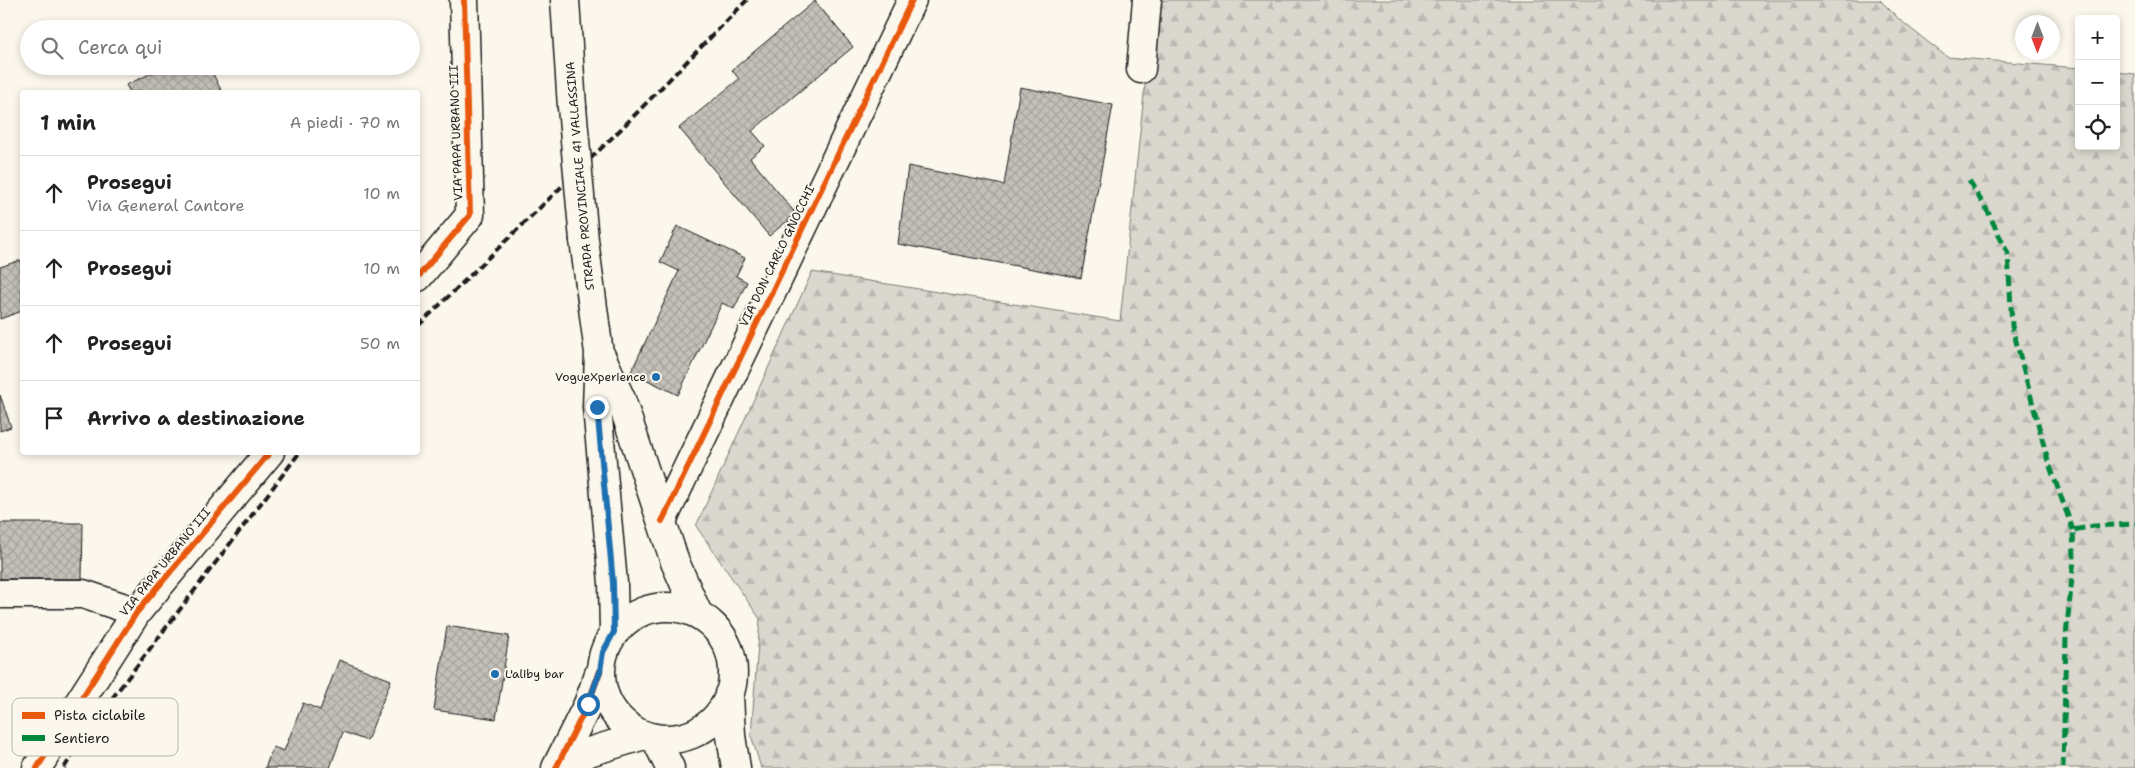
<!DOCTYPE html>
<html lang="it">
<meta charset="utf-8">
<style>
body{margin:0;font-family:"Shantell Sans",sans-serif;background:#f2f2f2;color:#222}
.controls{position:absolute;right:15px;top:15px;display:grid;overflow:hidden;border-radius:5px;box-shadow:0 2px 8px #0003}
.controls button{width:45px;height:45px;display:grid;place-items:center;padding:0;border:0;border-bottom:1px solid #e0e0e0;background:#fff;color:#222;font:25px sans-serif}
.compass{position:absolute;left:2015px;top:15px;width:45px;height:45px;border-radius:50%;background:#fff;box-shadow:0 2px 8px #0003;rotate:180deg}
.stop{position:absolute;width:15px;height:15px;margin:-11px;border:4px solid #1f6fb2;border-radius:50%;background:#fff}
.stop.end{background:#1f6fb2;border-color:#fff;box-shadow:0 1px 5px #0008}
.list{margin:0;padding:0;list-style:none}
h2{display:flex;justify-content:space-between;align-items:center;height:65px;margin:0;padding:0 20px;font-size:21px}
h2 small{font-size:16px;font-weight:400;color:#767676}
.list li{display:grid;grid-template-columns:32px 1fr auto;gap:15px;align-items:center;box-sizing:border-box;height:75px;padding:0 20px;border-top:1px solid #e0e0e0}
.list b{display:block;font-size:19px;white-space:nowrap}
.list p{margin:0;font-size:16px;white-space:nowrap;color:#767676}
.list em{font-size:16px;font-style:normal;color:#767676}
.icon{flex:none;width:28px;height:28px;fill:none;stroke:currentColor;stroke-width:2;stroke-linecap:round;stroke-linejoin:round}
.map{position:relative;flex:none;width:2135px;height:768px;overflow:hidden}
.search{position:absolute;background:#fff;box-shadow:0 2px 8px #0003;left:20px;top:20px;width:400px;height:55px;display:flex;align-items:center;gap:12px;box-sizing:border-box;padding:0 18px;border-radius:28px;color:#767676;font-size:19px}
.panel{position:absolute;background:#fff;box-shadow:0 2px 8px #0003;left:20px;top:90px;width:400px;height:365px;border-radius:5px}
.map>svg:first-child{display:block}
.forest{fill:url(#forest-firs);stroke:#7b7a75}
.building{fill:url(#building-cross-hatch);stroke:#1c1c1c}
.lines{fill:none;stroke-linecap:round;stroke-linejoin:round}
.minor-casing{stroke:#1c1c1c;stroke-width:31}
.major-casing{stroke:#1c1c1c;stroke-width:31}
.minor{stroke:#fbf7ec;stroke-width:28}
.major{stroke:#fbf7ec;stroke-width:28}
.rail{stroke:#1c1c1c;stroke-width:4;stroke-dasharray:8 4;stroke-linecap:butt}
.major-bridge-casing{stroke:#1c1c1c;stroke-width:31;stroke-linecap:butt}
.major-bridge{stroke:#fbf7ec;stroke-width:28}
.quiet{stroke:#00873e;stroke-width:5;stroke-dasharray:10 5;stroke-linecap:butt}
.cycleway-casing{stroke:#fbf7ec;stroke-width:9}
.cycleway{stroke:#e8590c;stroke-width:6}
.route{stroke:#1f6fb2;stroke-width:6}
.poi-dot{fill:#1f6fb2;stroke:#fbf7ec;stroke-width:2}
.labels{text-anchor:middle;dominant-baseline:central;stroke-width:4;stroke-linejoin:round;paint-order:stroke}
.street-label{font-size:12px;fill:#1c1c1c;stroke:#fbf7ec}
.poi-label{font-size:12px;fill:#1c1c1c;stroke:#fbf7ec;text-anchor:end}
.key{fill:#fbf7ec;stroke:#b8b5ae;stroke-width:1}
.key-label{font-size:14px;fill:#1c1c1c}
</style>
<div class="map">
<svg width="2135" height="768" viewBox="0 0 2135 768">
<defs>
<pattern id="forest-firs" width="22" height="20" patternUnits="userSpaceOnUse" patternTransform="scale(1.25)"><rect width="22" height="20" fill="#dad7ce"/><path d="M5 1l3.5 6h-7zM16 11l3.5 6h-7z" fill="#bab8b0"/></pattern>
<pattern id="building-cross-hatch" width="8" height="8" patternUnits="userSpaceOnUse" patternTransform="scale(1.25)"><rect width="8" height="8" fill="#c3c0b8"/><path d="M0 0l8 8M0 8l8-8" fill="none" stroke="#a7a49e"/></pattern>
</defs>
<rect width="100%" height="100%" fill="#fbf7ec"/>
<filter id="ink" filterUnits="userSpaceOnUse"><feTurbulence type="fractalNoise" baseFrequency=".02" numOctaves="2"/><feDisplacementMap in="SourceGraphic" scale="10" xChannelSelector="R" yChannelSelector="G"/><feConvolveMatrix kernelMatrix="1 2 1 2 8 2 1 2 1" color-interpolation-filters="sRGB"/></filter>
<g filter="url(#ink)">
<path class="forest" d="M1154 0H1880L1900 20 1947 57 2079 68V146H2116V72L2135 74V768H761L751 735 760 619 696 526 812 272 1120 321Z"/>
<path class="building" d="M815 1 853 47 752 131 765 146 750 158 796 214 769 236 679 128 739 79 732 70Z
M167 66H209L222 92H130L126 85Z
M1020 87 1113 105 1081 278 898 244 908 166 1004 185Z
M677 226 745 258 736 276 747 282 734 309 722 303 678 395 631 372 679 271 660 262Z
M21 260 22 311 0 319V267Z
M0 395 11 427 0 431Z
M0 523H83L82 579H0Z
M447 626 509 636 496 719 434 710Z
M339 660 391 680 367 741 343 732 330 768H265L273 747 284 751 303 703 320 710Z"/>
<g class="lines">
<defs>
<path id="minor" d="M1141 69 1147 0
M418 277 470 215 464 0
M662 521 912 0
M0 594H83L137 612
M37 768 137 612 270 452
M556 768 588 704 600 671
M564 768 589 752 644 735"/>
<path id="major" d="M565 0 572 107
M584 240 599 353 597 407 613 583 614 631
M601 356 621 399 675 562 697 612
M601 673a66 66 0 1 1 132 0a66 66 0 1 1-132 0Z
M729 694 731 736 736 768
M656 739 670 768"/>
</defs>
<use href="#minor" class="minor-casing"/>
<use href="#major" class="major-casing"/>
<use href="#minor" class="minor"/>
<use href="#major" class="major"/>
<path class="rail" d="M418 326 621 129 747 0
M64 768 91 726 300 452"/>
<defs>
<path id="major-bridge" d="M572 107 584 240"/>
</defs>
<use href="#major-bridge" class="major-bridge-casing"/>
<use href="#major-bridge" class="major-bridge"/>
<path class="quiet" d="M1969 181 1988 212 2008 254 2012 326 2048 461 2073 530
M2063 768 2066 636 2074 559 2073 530 2094 526 2135 524"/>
<defs>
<path id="cycleway" d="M418 277 470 215 464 0
M662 521 912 0
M37 768 137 612 270 452
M556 768 588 704 600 671"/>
</defs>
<use href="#cycleway" class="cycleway-casing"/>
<use href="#cycleway" class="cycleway"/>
</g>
</g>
<g class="lines" filter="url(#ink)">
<path class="route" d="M588 704 600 671 603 652 614 632 613 583 597 407"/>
</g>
<g class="poi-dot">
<circle cx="656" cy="377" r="5"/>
<circle cx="495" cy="674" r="5"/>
</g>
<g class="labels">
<g class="street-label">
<text transform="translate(456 133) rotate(-92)">VIA PAPA URBANO III</text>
<text transform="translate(580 176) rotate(-95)">STRADA PROVINCIALE 41 VALLASSINA</text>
<text transform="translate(777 256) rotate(-64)">VIA DON CARLO GNOCCHI</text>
<text transform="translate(165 562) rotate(-51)">VIA PAPA URBANO III</text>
</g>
<g class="poi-label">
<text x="646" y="377">VogueXperience</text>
<text x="505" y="674" text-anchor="start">L'aliby bar</text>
</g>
</g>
<rect x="12" y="698" width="166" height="58" rx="8" class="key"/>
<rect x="22" y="712" width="23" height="7" fill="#e8590c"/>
<rect x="22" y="735" width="23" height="6" fill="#00873e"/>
<g class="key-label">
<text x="54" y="720">Pista ciclabile</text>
<text x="54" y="743">Sentiero</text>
</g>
</svg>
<div class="controls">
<button>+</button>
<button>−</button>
<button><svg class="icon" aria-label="locate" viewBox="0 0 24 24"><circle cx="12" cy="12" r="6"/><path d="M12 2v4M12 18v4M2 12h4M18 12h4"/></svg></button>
</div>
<svg class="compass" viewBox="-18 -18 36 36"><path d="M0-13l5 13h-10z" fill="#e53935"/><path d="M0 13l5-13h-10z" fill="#767676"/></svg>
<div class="stop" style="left:588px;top:704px"></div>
<div class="stop end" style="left:597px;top:407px"></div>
<div class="search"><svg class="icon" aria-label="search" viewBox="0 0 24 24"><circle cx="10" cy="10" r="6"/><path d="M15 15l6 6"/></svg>Cerca qui</div>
<section class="panel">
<h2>1 min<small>A piedi · 70 m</small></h2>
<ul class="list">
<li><svg class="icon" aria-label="ahead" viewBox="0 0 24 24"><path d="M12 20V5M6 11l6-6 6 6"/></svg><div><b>Prosegui</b><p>Via General Cantore</p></div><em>10 m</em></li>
<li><svg class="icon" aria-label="ahead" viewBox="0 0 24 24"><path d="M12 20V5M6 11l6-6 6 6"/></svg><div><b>Prosegui</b></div><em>10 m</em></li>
<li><svg class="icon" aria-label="ahead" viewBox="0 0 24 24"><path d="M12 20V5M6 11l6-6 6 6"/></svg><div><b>Prosegui</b></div><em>50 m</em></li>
<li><svg class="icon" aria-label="arrive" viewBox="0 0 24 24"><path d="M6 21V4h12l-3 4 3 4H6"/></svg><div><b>Arrivo a destinazione</b></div></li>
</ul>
</section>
</div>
